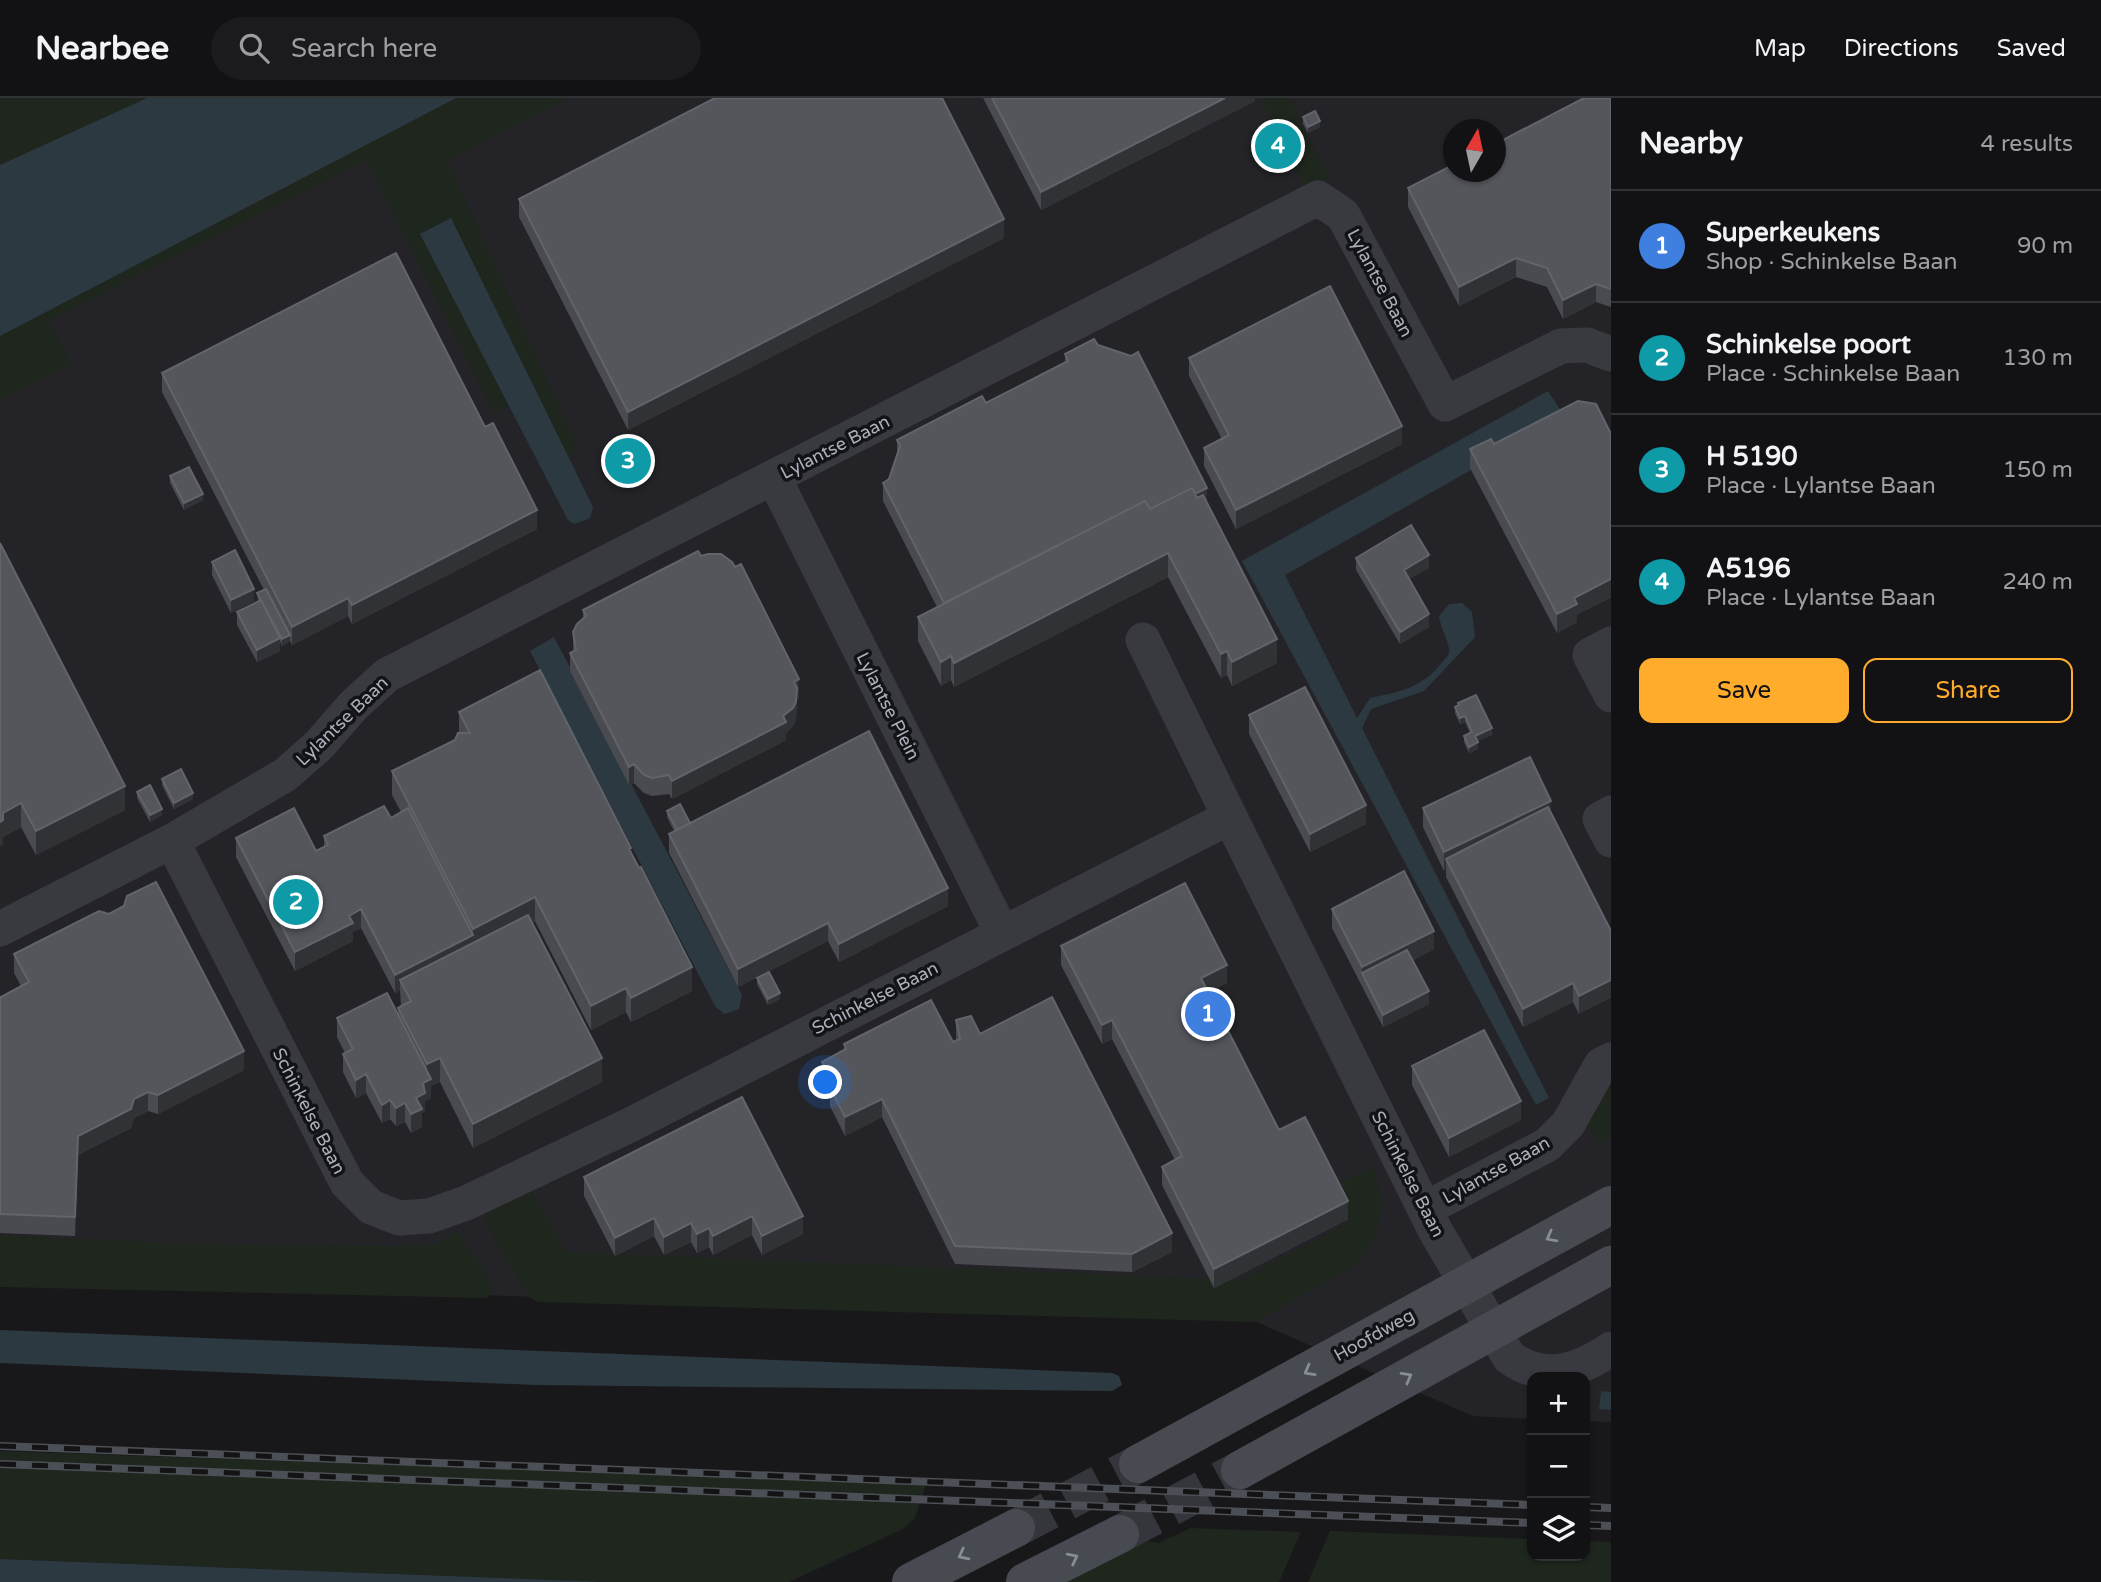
<!DOCTYPE html>
<meta charset="utf-8">
<style>
body{margin:0;font-family:"Varela Round",sans-serif;background:#1b1b1d;color:#f1f3f6}
.controls{position:absolute;right:21px;bottom:21px;display:grid;overflow:hidden;border-radius:14px;box-shadow:0 2px 5px #0004}
.controls button{width:63px;height:63px;display:grid;place-items:center;padding:0;border:0;border-bottom:2px solid #313234;background:#121214;color:#f1f3f6;font:35px sans-serif}
.compass{position:absolute;left:1443px;top:21px;width:63px;height:63px;border-radius:50%;background:#121214;box-shadow:0 2px 5px #0004;rotate:9deg}
.you{position:absolute;left:826px;top:985px;width:24px;height:24px;margin:-18px;border:5px solid #fff;border-radius:50%;background:#1a73e8;box-shadow:0 0 0 10px #1a73e833}
.badge{display:grid;place-items:center;width:46px;height:46px;border-radius:50%;background:#ffab2c;color:#fff;font-size:23px;font-weight:700}
.pin{position:absolute;translate:-50% -50%;border:4px solid #fff;box-shadow:0 2px 7px #0006}
.list{margin:0;padding:0;list-style:none}
h2{display:flex;justify-content:space-between;align-items:center;height:91px;margin:0;padding:0 28px;font-size:30px}
h2 small{font-size:23px;font-weight:400;color:#9c9ea0}
.list li{display:grid;grid-template-columns:46px 1fr auto;gap:21px;align-items:center;box-sizing:border-box;height:112px;padding:0 28px;border-top:2px solid #313234}
.list b{display:block;font-size:26px;white-space:nowrap}
.list p{margin:0;font-size:23px;white-space:nowrap;color:#9c9ea0}
.list em{font-size:23px;font-style:normal;color:#9c9ea0}
.actions{display:flex;gap:14px;padding:21px 28px}
.actions a{flex:1;padding:16px 0;border:2px solid #ffab2c;border-radius:14px;text-align:center;font-size:24px;color:#ffab2c}
.actions .main{background:#ffab2c;color:#111}
.icon{flex:none;width:38px;height:38px;fill:none;stroke:currentColor;stroke-width:2;stroke-linecap:round;stroke-linejoin:round}
.map{position:relative;flex:none;width:1611px;height:1484px;overflow:hidden}
header{display:flex;align-items:center;gap:42px;box-sizing:border-box;height:98px;padding:0 35px;background:#121214;border-bottom:2px solid #313234}
header strong{font-size:33px}
nav{display:flex;gap:38px;margin-inline-start:auto;font-size:24px}
.search{width:490px;height:63px;background:#1b1b1d;display:flex;align-items:center;gap:18px;box-sizing:border-box;padding:0 24px;border-radius:38px;color:#9c9ea0;font-size:26px}
main{display:flex}
aside{flex:1;background:#121214}
.map>svg:first-child{display:block}
.built{fill:#242428;fill-rule:evenodd}
.green{fill:#1e261e}
.water{fill:#2d3940}
.lines{fill:none;stroke-linecap:round;stroke-linejoin:round}
.secondary-tunnel{stroke:#35363b;stroke-width:38;stroke-dasharray:38 19;stroke-linecap:butt}
.street{stroke:#393a40;stroke-width:35}
.secondary{stroke:#474a50;stroke-width:38}
.rail-casing{stroke:#4c4f55;stroke-width:8}
.rail{stroke:#131316;stroke-width:5;stroke-dasharray:16;stroke-linecap:butt}
.wall{fill:#494b50}
.shaded-wall{fill:#313236}
.building{fill:#54565c;stroke:#61646a;stroke-width:2}
.oneway{stroke:#878c96}
.labels{text-anchor:middle;dominant-baseline:central;stroke-width:7;stroke-linejoin:round;paint-order:stroke}
.street-label{font-size:18px;fill:#aab0bb;stroke:#131316}
</style>
<header>
<strong>Nearbee</strong>
<div class="search"><svg class="icon" aria-label="search" viewBox="0 0 24 24"><circle cx="10" cy="10" r="6"/><path d="M15 15l6 6"/></svg>Search here</div>
<nav><a>Map</a><a>Directions</a><a>Saved</a></nav>
</header>
<main>
<div class="map">
<svg width="1611" height="1484" viewBox="0 0 1611 1484">
<rect width="100%" height="100%" fill="#18181b"/>
<path class="built" d="M0 0H1611V1324L1585 1323V1279H1532V1321L1473 1318 1247 1220 1077 1218 0 1180ZM1454 32H1496V74H1454Z"/>
<path class="green" d="M0 0H147L0 67Z
M456 0H568L448 63 579 352 567 357 451 120 420 136 508 306 495 317 366 63 49 223 72 267 0 303V238Z
M1260 0H1289L1330 81 1307 94Z
M1611 980V1038L1598 1045 1583 1021Z
M1374 1069 1382 1106 1376 1137 1367 1153 1349 1172 1255 1224 537 1204 529 1199 485 1125 488 1112 531 1091 562 1147 569 1154 1241 1182 1350 1124 1335 1086Z
M457 1133 488 1177 493 1195 486 1200 0 1189V1137L176 1145 394 1148 436 1146Z
M0 1353 926 1386 915 1420 903 1431 789 1484H606L0 1461Z
M1191 1430 1301 1434 1279 1484H1056L1140 1441 1158 1445Z
M1330 1433 1532 1441V1458H1585V1443L1611 1444V1484H1308Z"/>
<path class="water" d="M147 0H456L0 238V67Z
M451 120 593 409 590 420 574 426 568 422 420 136Z
M1548 293 1565 319 1285 477 1357 620 1370 600C1396 595 1421 590 1439 568 1442 564 1448 559 1449 555 1451 547 1440 529 1439 518L1449 506 1462 505 1472 514 1475 539 1424 593 1371 611 1362 630 1549 1000 1536 1007 1242 463Z
M554 539 742 897 739 911 724 916 715 908 530 553Z
M0 1232 1112 1275 1119 1278 1122 1287 1112 1293 536 1287 0 1265Z
M1601 1293 1611 1294V1312L1599 1311Z
M0 1461 606 1484H0Z"/>
<g class="lines">
<path class="secondary-tunnel" d="M1016 1430 1138 1366
M1120 1436 1240 1372"/>
<path class="street" d="M774 380 1002 835
M1143 542 1230 719
M1611 546 1590 557 1611 597
M1611 715 1600 721 1611 742
M172 743 347 1085 371 1109 399 1120 429 1118 466 1105 630 1027 1230 719 1435 1132 1509 1259C1545 1285 1578 1273 1611 1251
M0 831 172 743 285 677 319 647 354 607 387 577 1318 100 1343 117 1445 306 1561 248 1587 247 1611 256
M1425 1111 1547 1047 1568 1026 1601 967 1611 962"/>
<path class="secondary" d="M1138 1366 1611 1107
M1240 1372 1611 1167
M911 1484 1016 1430
M1025 1484 1120 1436"/>
<defs>
<path id="rail" d="M0 1348 1532 1407
M0 1366 1532 1425
M1585 1409 1611 1410
M1585 1427 1611 1428"/>
</defs>
<use href="#rail" class="rail-casing"/>
<use href="#rail" class="rail"/>
</g>
<path class="wall" d="M983 0H1255V3L1041 112Z
M1611 0V209L1596 204 1563 221 1547 189 1516 179 1459 208 1408 109V90Z
M1303 19 1320 29 1308 35 1303 26Z
M1267 34 1289 55 1278 61 1267 40Z
M519 101 1004 140 628 332 519 119Z
M1098 247 1207 404 1277 565 1232 588 1227 577 1221 580 1168 479 954 589 951 582 941 588 918 543V519L937 509 883 403V385L889 381 897 359V342L986 305 1065 265V256Z
M1189 260 1402 346 1236 431 1204 368V350L1222 341 1189 278Z
M162 275 537 431 352 526 348 518 292 547 290 543 282 548 280 543V553L257 564 237 527V514L258 503 257 495 264 492 162 294Z
M1494 346 1577 517V524L1557 535 1470 370V351Z
M617 349 640 371 628 377 617 355Z
M170 378 203 402 184 412 170 385Z
M0 445 125 712 36 757 21 729 3 739V746L0 748Z
M1356 460 1429 470 1409 481 1429 529 1400 546 1356 472Z
M212 464 254 503 231 515 212 477Z
M583 512 799 599 797 601 796 622 793 628 786 635V642L672 701 669 696 652 698 644 695 634 685 629 687 570 573V555L573 553V534L583 520Z
M1458 605 1492 637 1477 643 1478 651 1469 655 1464 644V638L1470 635 1465 624 1460 626 1455 615V609L1458 608Z
M459 614 631 755 692 893 631 924 626 914 591 932 535 823 532 825 602 984 473 1050 440 984 431 988V1000L425 1003V1013L422 1015V1029L411 1035 405 1024 396 1028 390 1021 382 1025 366 995 356 1000 343 974V956L345 955 337 939V920L398 916V910L401 908 400 892 395 895 361 830 353 834V843L295 873 236 759V740L316 753 324 749V738L391 720 401 714 392 697V673L455 642 459 635Z
M1249 617 1366 726 1310 754 1249 636Z
M162 681 193 701 174 711 162 687Z
M137 694 162 717 150 724 137 700Z
M1423 710 1551 716 1611 833 1579 916 1573 904 1523 929 1446 779V771L1444 773 1423 729Z
M667 713 690 725 948 808 839 864 828 843 738 889 669 755V736L674 733 667 719Z
M1332 811 1434 851 1413 862 1429 906 1383 929 1332 830Z
M1061 848 1227 885 1209 894 1279 1032 1348 1121 1214 1190 1162 1087V1069L1175 1062 1112 941 1102 946 1061 867Z
M14 856 244 972 158 1016 148 1013 134 1020 131 1030 78 1057 75 1138 0 1135V902L21 888 14 875Z
M757 880 780 901 768 907 757 886Z
M956 922 980 936 1172 1154 1132 1174 955 1166 882 1019 845 1038 830 1008V997L822 982V964L844 952V946L953 944 956 943Z
M1412 968 1521 1022 1449 1059 1412 987Z
M742 999 803 1136 762 1157 752 1137 713 1157 709 1149 697 1155 691 1144 664 1157 654 1138 615 1158 584 1098V1079Z"/>
<path class="shaded-wall" d="M1225 0H1255V3L1041 112V94Z
M1320 23V29L1308 35V29Z
M1289 49V55L1278 61V55Z
M1004 121V140L628 332V314Z
M1516 160V179L1459 208V189Z
M1596 186V204L1563 221V202Z
M1402 328V346L1236 431V412Z
M640 364V371L628 377V371Z
M1207 390V408L1150 417Z
M203 396V402L184 412V405Z
M537 412V431L352 526V507Z
M1168 455V479L954 589V565Z
M1429 457V470L1404 484V472Z
M1611 481V500L1577 517V524L1557 535V516L1574 500Z
M254 491V503L231 515V502Z
M348 500V518L292 547V529Z
M1429 516V529L1400 546V534Z
M290 537V543L282 548V541Z
M280 540V553L257 564V552Z
M1277 541V565L1232 588V564Z
M1227 553V577L1221 580V556Z
M951 558V582L941 588V564Z
M799 581V599L797 601 796 622 793 628 786 635V642L672 701V683L783 618 794 584Z
M1465 618V624L1460 626V620Z
M1492 630V637L1475 644V638Z
M1478 644V651L1469 655V649Z
M634 666V685L629 687V669Z
M125 688V712L36 757V733Z
M193 695V701L174 711V705Z
M1551 703V721L1446 761V771L1444 773V754Z
M21 705V729L3 739V746L0 748V724L3 715Z
M1366 707V726L1310 754V736Z
M162 711V717L150 724V717Z
M948 790V808L839 864V846Z
M535 799V823L404 890 400 882V892L395 895V877L473 837V831Z
M361 811V830L353 834V843L295 873V854L349 818Z
M828 825V843L738 889V871Z
M1434 833V851L1367 885 1362 875V869Z
M1227 867V885L1201 898V880Z
M692 869V893L631 924V900Z
M1611 882V900L1579 916V898Z
M1573 885V904L1523 929V911Z
M626 890V914L591 932V908Z
M1429 893V906L1383 929V917Z
M780 895V901L768 907V901Z
M1112 922V941L1102 946V927Z
M244 953V972L158 1016V997Z
M440 960V984L431 988V1000L425 1003V1013L422 1015V1029L411 1035V1016L416 1000 423 985 427 984V966Z
M602 960V984L473 1050V1026Z
M366 976V995L356 1000V982Z
M148 994V1013L134 1020 131 1030 78 1057 75 1138 78 1038 134 1001Z
M882 1001V1019L845 1038V1019Z
M390 1002V1021L382 1025V1007Z
M1521 1003V1022L1449 1059V1040Z
M405 1005V1024L396 1028V1010Z
M1348 1103V1121L1214 1190V1171Z
M752 1118V1137L713 1157V1138Z
M803 1118V1136L762 1157V1138Z
M654 1120V1138L615 1158V1140Z
M691 1125V1144L664 1157V1139Z
M709 1130V1149L697 1155V1136Z
M1172 1135V1154L1132 1174V1156Z"/>
<path class="building" d="M715 0H942L1004 121 628 314 519 101Z
M992 0H1225L1041 94Z
M1584 0H1611V191L1596 186 1563 202 1547 170 1516 160 1459 189 1408 90 1453 67V74H1495V46Z
M1315 13 1320 23 1308 29 1303 19Z
M1279 28 1289 49 1278 55 1267 34Z
M396 155 485 329 493 325 537 412 352 507 348 500 292 529 162 275Z
M1330 188 1402 328 1236 412 1204 350 1229 337 1189 260Z
M1094 241 1098 247 1131 258 1138 254 1207 390 1195 396 1192 390 1150 411 1145 403 944 505 883 385 889 381 900 348 897 342 982 298 986 305 1068 263 1065 256Z
M1578 303 1596 306 1611 336V481L1574 500 1577 506 1557 516 1470 351 1491 341 1494 346Z
M629 343 640 364 628 371 617 349Z
M189 369 203 396 184 405 170 378Z
M1192 390 1197 400 1203 397 1277 541 1232 564 1227 553 1221 556 1168 455 954 565 951 558 941 564 918 519 1145 403 1150 411Z
M1411 427 1429 457 1404 472 1429 516 1400 534 1356 460Z
M0 445 125 688 36 733 21 705 3 715V722L0 724Z
M235 452 254 491 231 502 212 464Z
M698 453 701 458 708 456H721L732 464 735 469 741 466 799 581 794 584 797 590 796 604 793 610 783 618 786 624 672 683 669 677 652 680 644 677 634 666 629 669 570 555 576 552 573 534 577 526 586 518 583 512Z
M266 491 290 537 282 541 257 495Z
M261 502 280 540 257 552 237 514Z
M540 572 631 750 629 751 639 770 641 769 692 869 631 900 626 890 591 908 535 799 473 831 392 673 455 642 458 635H470L459 614Z
M1305 589 1366 707 1310 736 1249 617Z
M1476 597 1492 630 1475 638 1478 644 1469 649 1464 638 1472 634 1465 618 1460 620 1455 609 1459 607 1458 605Z
M869 633 948 790 839 846 828 825 738 871 669 736Z
M1530 659 1551 703 1444 754 1423 710Z
M181 671 193 695 174 705 162 681Z
M150 687 162 711 150 717 137 694Z
M680 706 690 725 677 732 667 713Z
M384 708 391 720 408 710 473 837 395 877 361 811 349 818 353 825 295 854 236 740 294 710 316 753 328 747 324 738Z
M1548 709 1611 833V882L1579 898 1573 885 1523 911 1446 761Z
M1404 773 1434 833 1362 869 1332 811Z
M156 784 244 953 158 997 148 994 134 1001 131 1011 78 1038 75 1119 0 1116V902L1 899 29 884 14 856 99 813 109 816 124 808 127 798Z
M1185 785 1227 867 1201 880 1279 1032 1305 1019 1348 1103 1214 1171 1162 1069 1182 1058 1112 922 1102 927 1061 848Z
M528 817 602 960 473 1026 440 960 427 966 398 910 411 903 400 882Z
M1407 852 1429 893 1383 917 1362 875Z
M769 874 780 895 768 901 757 880Z
M387 895 431 981 423 985 425 995 416 1000 422 1011 411 1016 405 1005 396 1010 390 1002 382 1007 366 976 356 982 343 956 353 951 337 920Z
M1052 899 1172 1135 1132 1156 955 1148 882 1001 845 1019 830 990 834 988 822 964 846 951 844 946 931 902 953 944 960 941 956 922 971 918 980 936Z
M1484 932 1521 1003 1449 1040 1412 968Z
M742 999 803 1118 762 1138 752 1118 713 1138 709 1130 697 1136 691 1125 664 1139 654 1120 615 1140 584 1079Z"/>
<defs><path id="oneway-chevron" d="M-2-3.5L2.5 0L-2 3.5" fill="none" stroke-width="1.6" stroke-linecap="round" stroke-linejoin="round" transform="scale(1.75)"/></defs>
<g class="oneway">
<use href="#oneway-chevron" transform="translate(1551 1139) rotate(152)"/>
<use href="#oneway-chevron" transform="translate(1309 1273) rotate(151)"/>
<use href="#oneway-chevron" transform="translate(1407 1279) rotate(-29)"/>
<use href="#oneway-chevron" transform="translate(963 1457) rotate(153)"/>
<use href="#oneway-chevron" transform="translate(1073 1460) rotate(-27)"/>
</g>
<g class="labels">
<g class="street-label">
<text transform="translate(1380 185) rotate(62)">Lylantse Baan</text>
<text transform="translate(835 349) rotate(-27)">Lylantse Baan</text>
<text transform="translate(888 608) rotate(63)">Lylantse Plein</text>
<text transform="translate(342 623) rotate(-44)">Lylantse Baan</text>
<text transform="translate(875 900) rotate(-27)">Schinkelse Baan</text>
<text transform="translate(309 1013) rotate(63)">Schinkelse Baan</text>
<text transform="translate(1496 1072) rotate(-29)">Lylantse Baan</text>
<text transform="translate(1408 1076) rotate(63)">Schinkelse Baan</text>
<text transform="translate(1374 1237) rotate(-29)">Hoofdweg</text>
</g>
</g>
</svg>
<div class="controls">
<button>+</button>
<button>−</button>
<button><svg class="icon" aria-label="layers" viewBox="0 0 24 24"><path d="M12 4l9 5-9 5-9-5zM3 14l9 5 9-5"/></svg></button>
</div>
<svg class="compass" viewBox="-18 -18 36 36"><path d="M0-13l5 13h-10z" fill="#e53935"/><path d="M0 13l5-13h-10z" fill="#9c9ea0"/></svg>
<div class="you"></div>
<div class="pin badge" style="left:1208px;top:916px;background:#3f7fe0">1</div>
<div class="pin badge" style="left:296px;top:804px;background:#0f9aa8">2</div>
<div class="pin badge" style="left:628px;top:363px;background:#0f9aa8">3</div>
<div class="pin badge" style="left:1278px;top:48px;background:#0f9aa8">4</div>
</div>
<aside>
<h2>Nearby<small>4 results</small></h2>
<ul class="list">
<li><span class="badge" style="background:#3f7fe0">1</span><div><b>Superkeukens</b><p>Shop · Schinkelse Baan</p></div><em>90 m</em></li>
<li><span class="badge" style="background:#0f9aa8">2</span><div><b>Schinkelse poort</b><p>Place · Schinkelse Baan</p></div><em>130 m</em></li>
<li><span class="badge" style="background:#0f9aa8">3</span><div><b>H 5190</b><p>Place · Lylantse Baan</p></div><em>150 m</em></li>
<li><span class="badge" style="background:#0f9aa8">4</span><div><b>A5196</b><p>Place · Lylantse Baan</p></div><em>240 m</em></li>
</ul>
<div class="actions"><a class="main">Save</a><a>Share</a></div>
</aside>
</main>
